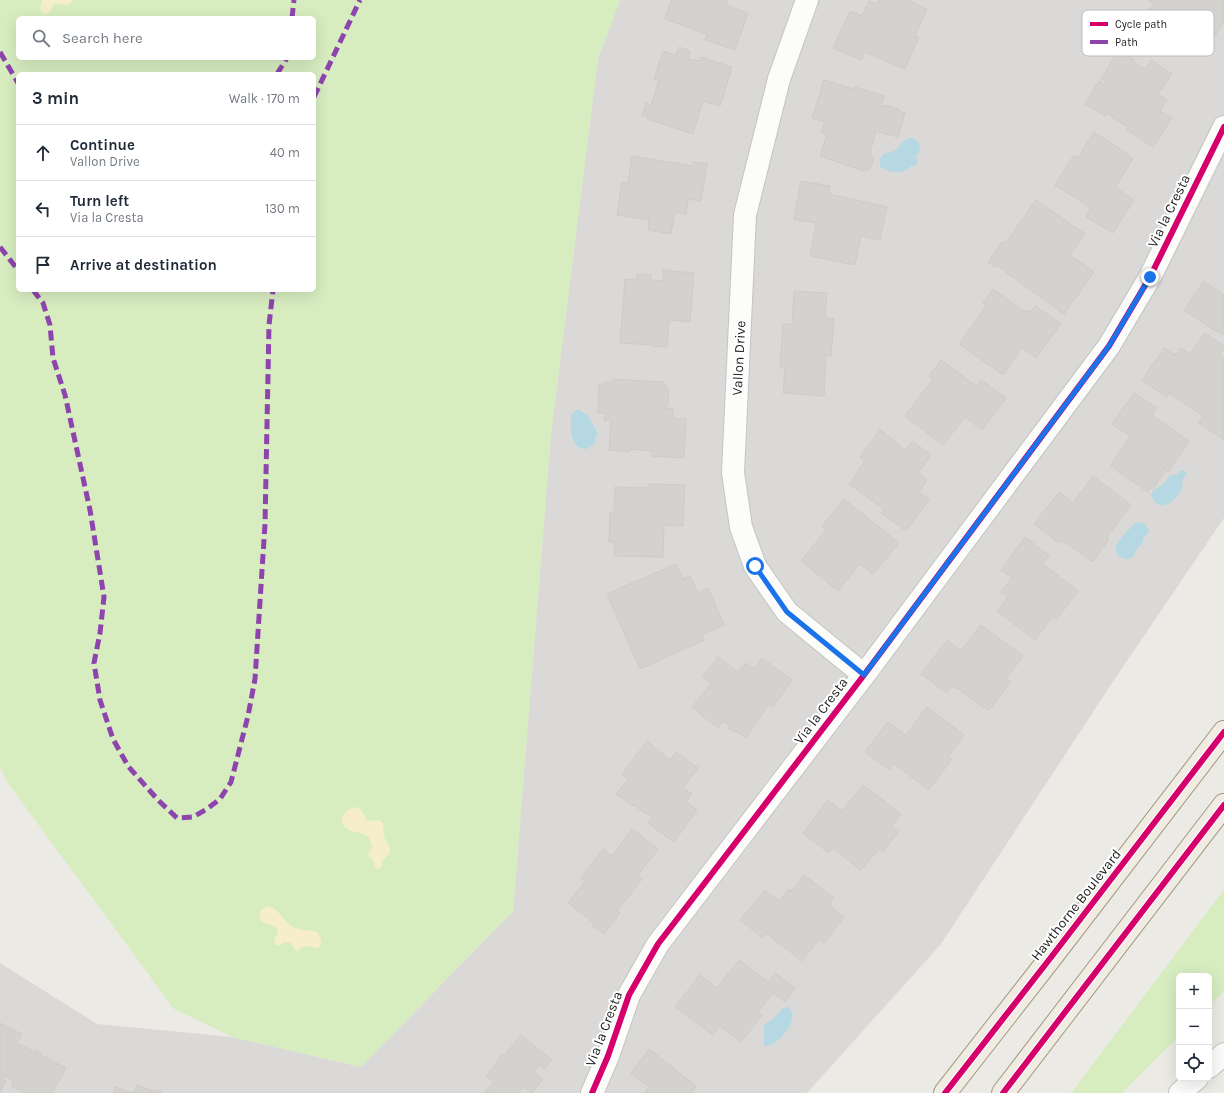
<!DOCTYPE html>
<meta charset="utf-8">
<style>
body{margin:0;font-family:Karla,sans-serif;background:#f2f2f3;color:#1f2937}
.controls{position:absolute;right:12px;bottom:12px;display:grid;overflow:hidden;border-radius:6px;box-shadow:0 4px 16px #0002}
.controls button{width:36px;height:36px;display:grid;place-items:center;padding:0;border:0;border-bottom:1px solid #e0e1e3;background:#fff;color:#1f2937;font:20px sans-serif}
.stop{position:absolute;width:12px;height:12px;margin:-9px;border:3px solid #1a73e8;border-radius:50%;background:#fff}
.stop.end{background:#1a73e8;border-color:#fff;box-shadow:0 1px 4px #0008}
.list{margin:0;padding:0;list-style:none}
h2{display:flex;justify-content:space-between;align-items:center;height:52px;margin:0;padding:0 16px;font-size:17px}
h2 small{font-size:13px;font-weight:400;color:#747a83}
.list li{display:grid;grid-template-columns:26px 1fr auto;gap:12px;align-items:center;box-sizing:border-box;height:56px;padding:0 16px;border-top:1px solid #e0e1e3}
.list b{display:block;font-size:15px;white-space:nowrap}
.list p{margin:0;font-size:13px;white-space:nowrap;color:#747a83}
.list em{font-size:13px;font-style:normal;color:#747a83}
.icon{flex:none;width:22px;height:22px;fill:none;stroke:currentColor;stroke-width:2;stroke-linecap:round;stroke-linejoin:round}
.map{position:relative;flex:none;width:1224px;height:1093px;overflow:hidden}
.search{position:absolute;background:#fff;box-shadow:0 4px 16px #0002;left:16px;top:16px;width:300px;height:44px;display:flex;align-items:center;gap:10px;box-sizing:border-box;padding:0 14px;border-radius:6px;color:#747a83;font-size:15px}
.panel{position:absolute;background:#fff;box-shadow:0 4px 16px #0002;left:16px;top:72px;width:300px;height:220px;border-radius:6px}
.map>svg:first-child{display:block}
.residential{fill:#dbd9d7}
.grass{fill:#d7edc0;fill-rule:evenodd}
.sand{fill:#f6eec8}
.water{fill:#b5d8e2}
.building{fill:#d4d2ce;stroke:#cfcbc6}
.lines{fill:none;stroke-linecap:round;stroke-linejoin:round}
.minor-casing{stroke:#c4c4c1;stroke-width:24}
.major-casing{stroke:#a29982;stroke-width:24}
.minor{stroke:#fcfcfb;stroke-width:22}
.major{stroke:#f0ece3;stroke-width:22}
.quiet{stroke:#8e44ad;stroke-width:5;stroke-dasharray:10 5;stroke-linecap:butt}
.cycleway-casing{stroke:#fff;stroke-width:8}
.cycleway{stroke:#d6006c;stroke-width:6}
.route{stroke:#1a73e8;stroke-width:5}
.labels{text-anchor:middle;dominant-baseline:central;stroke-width:4;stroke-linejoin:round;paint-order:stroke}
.street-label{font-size:14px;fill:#1d1d1d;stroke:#fff}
.key{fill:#fff;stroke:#bbb;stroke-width:1}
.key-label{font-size:11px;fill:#1d1d1d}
</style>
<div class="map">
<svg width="1224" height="1093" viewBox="0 0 1224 1093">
<rect width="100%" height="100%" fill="#eceae5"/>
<path class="residential" d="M620 0H1224V518L1114 680 941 944 807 1093H0V963L97 1024 233 1037 361 1067 513 911 551 433 598 58Z"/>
<path class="grass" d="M0 0H620L598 58 551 433 513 911 361 1067 233 1037 174 1009 7 782 0 767ZM18 18H314V58H18ZM18 74H314V290H18Z
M1224 890V991L1209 1006V976H1179V1036L1122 1093H1071Z"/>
<path class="sand" d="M42 0H72V1C67 8 62 3 54 4L50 12 46 15 41 12 40 8Z
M353 807C365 809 361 813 368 821L379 820 383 823 384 837 390 848V853L382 861V866L378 869 375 868 374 861 369 857 368 853 372 847C371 843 370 838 367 836 359 831 341 832 342 819 343 813 348 810 353 807Z
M268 906C278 908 284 921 293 927 301 931 310 929 318 933 322 940 323 942 318 948L304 946 297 951 295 950 291 943 284 942 281 945H277L274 942 278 930C271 920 255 927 261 910Z"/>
<path class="water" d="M909 138H914L919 143 920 151 915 157 918 161 915 166H911C903 175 889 173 880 167 880 164 879 160 881 157 884 152 891 153 895 150 901 146 901 140 909 138Z
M578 409 588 415 598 434 595 438V443C591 447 588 449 584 449 569 447 571 426 571 415Z
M1180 470 1185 471 1187 475 1182 480C1187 494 1159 520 1151 495 1153 488 1157 489 1162 485 1168 480 1167 473 1177 475Z
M1137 522C1144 522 1147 525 1149 531L1147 534 1143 538C1144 545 1138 546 1136 551 1134 554 1135 557 1131 558 1124 562 1115 556 1116 548 1116 542 1132 525 1137 522Z
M787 1007C804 1015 778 1048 764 1046V1025L774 1018 783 1008Z"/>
<path class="building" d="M671 0H728L726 5 748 13 735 50 705 40 707 34 665 19Z
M879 0H908L927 9 915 36 919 37 905 69 870 54 869 55 864 52 861 60 833 48 850 11 862 16 869 1 877 4Z
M1150 0H1224V22L1214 37 1203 29 1194 44 1187 39 1177 54 1138 28 1153 4 1149 1Z
M679 47 690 51 688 59 700 61 701 57 732 67 720 106 703 101 693 134 647 119 648 117 642 115 646 103 651 105 659 80 654 79 663 51 676 55Z
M1119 50 1134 60 1133 61 1145 69 1151 60 1172 74 1158 94 1167 100 1160 111 1172 118 1153 147 1127 130 1128 127 1106 113 1105 116 1085 104 1099 81 1105 85 1107 82 1101 79Z
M824 80 854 89 855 87 884 96 881 106 884 107 885 105 899 109 898 111 905 113 898 137 876 131 870 153 873 159 872 165 868 170 864 171 820 156 827 135 821 132 825 122 812 118Z
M1094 132 1126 153V154L1133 159 1115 187 1134 200 1113 233 1086 217 1091 208 1055 185 1074 155 1078 158Z
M632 156 693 166V162L707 164 701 201 688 199 686 214 675 212 671 234 648 230 649 220 617 215 622 182 628 183Z
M801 181 830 186 829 194 887 207 880 240 861 236 855 265 810 256 816 223 794 219Z
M1036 200 1085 234 1070 255 1094 272 1064 314 996 265 995 267 988 262 1002 242 1005 244Z
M663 270 694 273 690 322 669 320 667 347 653 346V345L620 343 625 279 636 280 637 274 651 275V280L663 281Z
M1204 281 1224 295V335L1215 330V331L1184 310Z
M993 289 1025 312 1026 310 1030 312 1035 306 1061 324 1036 358 1022 348 1003 375 959 344 987 305 983 303Z
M794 291 827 293 825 318 834 319 831 356 826 355 824 396 783 393 785 368H780L783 324H792Z
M1205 333 1224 346V349L1220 355 1224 358V440L1199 423 1203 416 1169 393 1167 397 1142 380 1164 348 1175 355 1180 348 1190 354Z
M941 360 976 386 981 380 1006 398 982 430 965 417 943 445 905 416 933 379 929 376Z
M613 379 663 382V384H666V389H669L668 406H665V408L673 409V418L686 419 684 458 652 456V451L630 449V452L609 450 611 420H604L605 413H598L599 384H605V382L613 383Z
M1134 393 1157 408 1152 415 1189 441 1168 472 1164 469 1162 471 1164 473 1153 489 1150 488 1148 492 1117 471V470L1111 465 1130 436 1112 424Z
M880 430 900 445V447L905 451 912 441 931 455 918 473 927 480 919 492 929 500 906 531 881 513 884 509 849 484 865 461 860 457Z
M1093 476 1131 505 1107 537 1109 539 1093 562 1062 540 1059 543 1034 524 1059 492 1073 503Z
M648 484 685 485 683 526 664 525 663 557 614 556 615 542H609L610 512H614L615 487 648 488Z
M844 499 899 543 873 574 860 564 838 591 801 561 826 530 822 526Z
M1025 537 1049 556 1043 564 1078 591 1057 619 1053 616 1035 640 997 611 1008 597 1001 592 1012 578 1001 570Z
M676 564 683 579 690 576 698 593 708 588 724 625 702 635 704 640 640 669 607 594Z
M981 625 1023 656 1006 679 1011 682 989 710 985 707 984 708 957 688 956 689 952 686 947 693 921 674 947 640 961 651Z
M718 657 738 672 746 663 754 669 762 658 792 680 773 707 769 704 746 738 736 731 734 732 728 728 729 725 723 721 718 728 692 707 711 684 703 677Z
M927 707 964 735 948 757 952 759 929 790 894 764 890 770 865 752 888 722 906 735Z
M647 741 670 760 676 752 698 768 683 788 692 794 686 802 697 810 674 842 648 823 652 818 634 805 633 806 616 794 628 779 622 774Z
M863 785 901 814 891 827 898 832 883 852 879 849 861 870 833 848 829 853 803 833 828 800 842 811Z
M632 829 658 849 638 875 642 879 617 911 620 913 604 934 592 925 594 923 568 903 585 881 581 878 603 849 612 856Z
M804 875 834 898 829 905 844 917 824 943 819 939 802 961 766 933 763 938 740 920 765 890 779 901 789 889 792 891Z
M739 960 768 982 775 973 795 988 785 1002 773 993 758 1012 762 1015 741 1042 720 1026 713 1035 675 1007 700 975 717 988Z
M0 1023 22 1034 17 1043 34 1052 35 1050 42 1054 41 1055 66 1068 52 1093H25L11 1086 14 1081 5 1076 3 1079 6 1081 0 1093Z
M521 1035 552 1060 544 1069 539 1065 534 1072 543 1079 532 1093 523 1087 518 1093H484L494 1082 486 1076 498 1061 497 1060 502 1054 504 1056Z
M649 1049 696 1086 691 1093H644L649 1087 631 1073Z
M137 1085 156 1092 157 1090 163 1092 134 1093Z
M115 1087 134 1093H113Z"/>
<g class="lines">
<defs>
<path id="minor" d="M807 0 779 79 745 215 733 473 741 527 755 566 787 612 864 675
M1209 1067 1224 1054
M592 1093 608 1056 629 995 658 944 864 675 1109 346 1150 277 1224 127
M1180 1093 1197 1078"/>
<path id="major" d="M945 1093 1052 956 1224 732
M1003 1093 1224 805"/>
</defs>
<use href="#minor" class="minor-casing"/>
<use href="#major" class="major-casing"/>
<use href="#minor" class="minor"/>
<use href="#major" class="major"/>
<path class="quiet" d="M292 18 294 0
M0 52 18 83
M277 74 287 58
M314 97 360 0
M0 247 18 270
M33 290 43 303 50 325 53 358 65 395 90 510 104 597 100 633 94 663 100 700 113 739 128 766 158 800 177 818 193 817 207 809 220 799 231 782 248 716 255 679 265 524 269 325 273 290"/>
<defs>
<path id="cycleway" d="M592 1093 608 1056 629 995 658 944 864 675 1109 346 1150 277 1224 127
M945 1093 1052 956 1224 732
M1003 1093 1224 805"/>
</defs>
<use href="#cycleway" class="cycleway-casing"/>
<use href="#cycleway" class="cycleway"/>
</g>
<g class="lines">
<path class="route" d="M755 566 787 612 864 675 1109 346 1150 277"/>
</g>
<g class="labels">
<g class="street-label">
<text transform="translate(1169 211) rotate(-64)">Via la Cresta</text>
<text transform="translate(739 358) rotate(-87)">Vallon Drive</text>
<text transform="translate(821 711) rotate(-53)">Via la Cresta</text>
<text transform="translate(1076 905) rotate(-52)">Hawthorne Boulevard</text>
<text transform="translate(604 1029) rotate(-69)">Via la Cresta</text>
</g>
</g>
<rect x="1082" y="10" width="132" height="46" rx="6" class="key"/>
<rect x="1090" y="22" width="18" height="4" fill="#d6006c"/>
<rect x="1090" y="40" width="18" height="4" fill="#8e44ad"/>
<g class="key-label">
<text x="1115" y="28">Cycle path</text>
<text x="1115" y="46">Path</text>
</g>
</svg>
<div class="controls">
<button>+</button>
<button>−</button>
<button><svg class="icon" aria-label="locate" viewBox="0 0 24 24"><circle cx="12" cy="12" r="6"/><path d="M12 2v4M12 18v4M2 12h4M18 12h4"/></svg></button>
</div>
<div class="stop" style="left:755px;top:566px"></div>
<div class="stop end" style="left:1150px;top:277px"></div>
<div class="search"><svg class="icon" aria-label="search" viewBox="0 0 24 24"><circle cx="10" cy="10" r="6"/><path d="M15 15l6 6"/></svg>Search here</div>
<section class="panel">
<h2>3 min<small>Walk · 170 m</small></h2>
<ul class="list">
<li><svg class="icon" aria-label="ahead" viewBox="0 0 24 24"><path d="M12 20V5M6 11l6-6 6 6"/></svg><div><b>Continue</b><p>Vallon Drive</p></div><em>40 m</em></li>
<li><svg class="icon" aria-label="left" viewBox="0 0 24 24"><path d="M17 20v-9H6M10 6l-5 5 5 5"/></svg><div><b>Turn left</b><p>Via la Cresta</p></div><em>130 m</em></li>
<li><svg class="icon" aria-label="arrive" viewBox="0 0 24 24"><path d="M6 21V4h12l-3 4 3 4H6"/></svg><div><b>Arrive at destination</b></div></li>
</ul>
</section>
</div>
